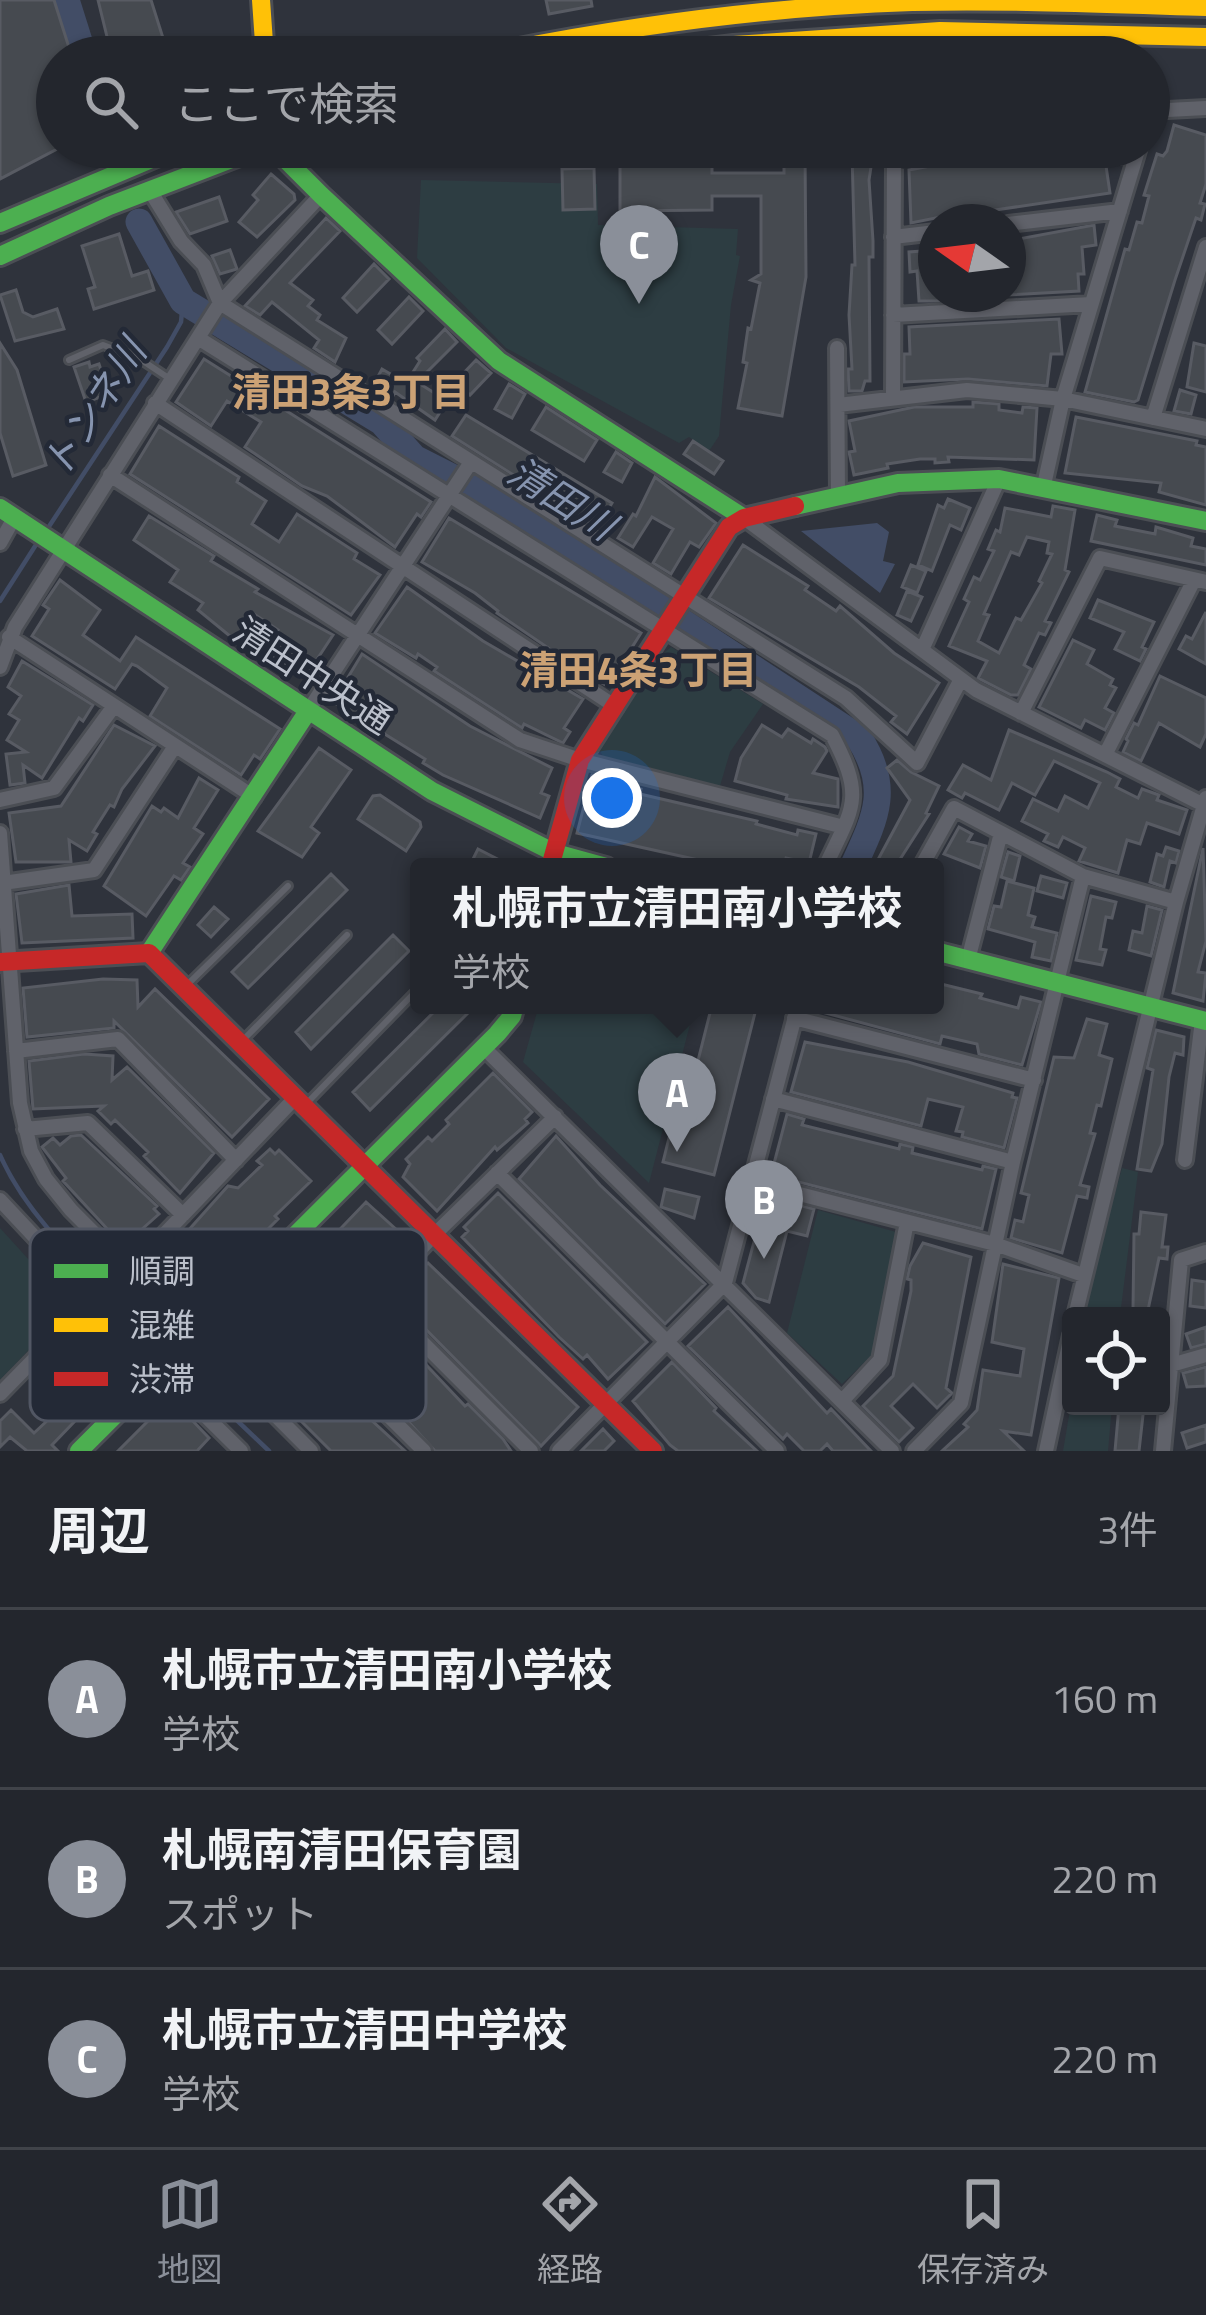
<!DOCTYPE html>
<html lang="ja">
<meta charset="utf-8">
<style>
body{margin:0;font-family:"Titillium Web","Noto Sans JP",sans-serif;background:#2b2e35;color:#f1f3f6}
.controls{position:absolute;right:36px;bottom:36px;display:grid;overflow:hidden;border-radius:12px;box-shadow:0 3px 9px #0004}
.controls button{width:108px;height:108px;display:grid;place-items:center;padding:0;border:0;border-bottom:3px solid #404349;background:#23262d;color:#f1f3f6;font:60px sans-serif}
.compass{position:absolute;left:918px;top:204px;width:108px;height:108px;border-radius:50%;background:#23262d;box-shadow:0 3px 9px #0004;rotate:284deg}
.you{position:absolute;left:612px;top:798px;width:42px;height:42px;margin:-30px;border:9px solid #fff;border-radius:50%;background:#1a73e8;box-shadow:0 0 0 18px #1a73e833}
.badge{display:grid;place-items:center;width:78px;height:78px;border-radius:50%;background:#8a8f99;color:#fff;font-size:39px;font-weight:700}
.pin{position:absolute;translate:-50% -99px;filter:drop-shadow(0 3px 6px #0008)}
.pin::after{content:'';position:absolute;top:63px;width:42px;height:36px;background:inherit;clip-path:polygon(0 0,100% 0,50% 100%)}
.popup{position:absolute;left:410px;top:858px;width:534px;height:156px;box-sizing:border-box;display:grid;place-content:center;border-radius:12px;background:#23262d;filter:drop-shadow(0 3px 9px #0005);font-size:39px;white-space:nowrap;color:#a3a5aa}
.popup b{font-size:45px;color:#f1f3f6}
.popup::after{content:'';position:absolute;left:50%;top:100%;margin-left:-24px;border:24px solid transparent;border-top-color:#23262d}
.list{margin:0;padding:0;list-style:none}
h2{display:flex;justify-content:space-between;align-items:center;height:156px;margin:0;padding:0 48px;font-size:51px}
h2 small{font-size:39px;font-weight:400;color:#a3a5aa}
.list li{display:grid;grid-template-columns:78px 1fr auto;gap:36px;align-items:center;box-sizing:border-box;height:180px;padding:0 48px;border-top:3px solid #404349}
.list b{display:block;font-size:45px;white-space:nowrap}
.list p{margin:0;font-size:39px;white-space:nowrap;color:#a3a5aa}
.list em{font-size:39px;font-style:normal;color:#a3a5aa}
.icon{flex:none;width:66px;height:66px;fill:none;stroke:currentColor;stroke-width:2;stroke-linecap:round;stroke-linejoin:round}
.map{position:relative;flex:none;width:1206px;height:1451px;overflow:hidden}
.search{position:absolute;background:#23262d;box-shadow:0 3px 9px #0004;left:36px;right:36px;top:36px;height:132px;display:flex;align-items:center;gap:30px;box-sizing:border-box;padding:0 42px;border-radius:66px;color:#a3a5aa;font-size:45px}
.sheet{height:696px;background:#23262d}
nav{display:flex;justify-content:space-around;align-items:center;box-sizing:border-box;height:168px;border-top:3px solid #404349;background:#23262d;font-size:33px;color:#a3a5aa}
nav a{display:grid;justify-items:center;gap:6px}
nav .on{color:#8a8f99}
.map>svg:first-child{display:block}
.green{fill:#2d3d42}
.water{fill:#424d66}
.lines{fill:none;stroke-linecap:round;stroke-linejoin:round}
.stream{stroke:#424d66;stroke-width:4.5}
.river{stroke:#424d66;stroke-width:27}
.building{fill:#464a50;stroke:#585b63;stroke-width:3;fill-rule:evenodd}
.lane-casing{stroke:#4b4e54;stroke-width:12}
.street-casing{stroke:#4b4e54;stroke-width:20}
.fast-casing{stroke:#4b4e54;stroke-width:24}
.slow-casing{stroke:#4b4e54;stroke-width:24}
.jam-casing{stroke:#4b4e54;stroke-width:24}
.lane{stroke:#60626a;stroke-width:6}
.street{stroke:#60626a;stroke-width:14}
.fast{stroke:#4caf50;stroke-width:18}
.slow{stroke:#ffc107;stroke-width:18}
.jam{stroke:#c62828;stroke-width:18}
.labels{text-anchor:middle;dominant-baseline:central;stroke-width:9;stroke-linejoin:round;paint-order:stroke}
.street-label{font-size:36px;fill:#bbc0cb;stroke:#232936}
.neighbourhood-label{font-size:39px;font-weight:bold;fill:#cca275;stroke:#232936}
.water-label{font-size:39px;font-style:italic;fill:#8694af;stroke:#232936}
.key{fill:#232936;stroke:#515663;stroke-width:3}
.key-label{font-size:33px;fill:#bbc0cb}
</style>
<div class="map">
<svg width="1206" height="1451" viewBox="0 0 1206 1451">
<rect width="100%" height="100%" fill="#2f333c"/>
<path class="green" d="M421 180 597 184 598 225 738 229 736 255 740 256 731 305 719 436 709 451 689 437 679 443 506 348 417 258Z
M671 647 763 704 730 752 720 786 603 756 600 751 659 657Z
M539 1005H695L649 1183 523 1062Z
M1122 1168 1138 1172 1120 1316H1086L1092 1276Z
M818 1210 896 1232 872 1355 842 1384 787 1333Z
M0 1228 71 1306 0 1380Z
M1071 1404 1112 1406 1108 1451H1063Z"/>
<path class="water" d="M877 523 889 532 883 561 895 564 880 593 801 531Z"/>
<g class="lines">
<path class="stream" d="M46 531 167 347 181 322 183 301
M0 601 39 540
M0 1155C36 1236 114 1289 170 1355
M178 1364 269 1451"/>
<path class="river" d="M66 0 84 57
M139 222 183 301 382 422 414 458 493 498 859 738C891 788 876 817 853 867"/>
</g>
<path class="building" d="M0 0H54L72 57H57V149L0 179Z
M98 0H151L169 57H112Z
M546 0H591L592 6 549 14Z
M1174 125 1206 135V184L1200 203 1205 204 1201 220 1196 218 1175 280 1138 400 1134 402 1085 392 1125 249 1129 250 1137 222 1142 223 1149 196 1144 195 1157 154 1163 156 1167 151Z
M620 147H712V173H784V152L805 151 806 277 782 416 738 408 747 363 743 362 748 328 751 329 760 283 751 280 761 274V196H712V210L620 211Z
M1033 147H1127L1122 164 1106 166 1110 193 975 213V210L911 223 909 170Z
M852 153 873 154 869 180 873 241V257H869L870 381H865L862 391H849L848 369H852L849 315 852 265H855Z
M594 168 595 209 563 210 562 169Z
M271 174 294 194 295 200 257 237 239 222 258 200 253 195Z
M219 197 227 221 190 234 176 212Z
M326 218 340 231 290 283 313 300 308 306 320 315 317 320 346 338 335 362 314 348 319 340 272 302 260 315 245 306Z
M1094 225 1096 245 1082 247 1084 274H1078L1079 291 1008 295V241Z
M119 234 132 276 148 271 154 290 94 309 88 289 95 287 82 246Z
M230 250 237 269 220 274 212 256Z
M936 250V294H942L943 301H919L917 271 910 272 909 252Z
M374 264 389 279 357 312 343 298Z
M16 290 23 312 33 317 57 309 64 329 15 341 0 295Z
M409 297 423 311 392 344 378 330Z
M1059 319 1062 354H1051L1047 386 968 379 904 382V354H910L909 327Z
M445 329 457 342 417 382 447 401 435 420 395 392 392 398 373 386 382 369 406 383 420 361 417 358Z
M0 343 17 370 46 465 13 476 0 433Z
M1194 343 1206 346V392L1187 387Z
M204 359 431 502 421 517 417 514 395 547 327 496 302 486 245 447 261 422 227 401 211 426 176 402Z
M476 360 491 373 470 395 456 381Z
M89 362 90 367 99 364 109 394 86 402 74 367Z
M509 384 525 394 512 418 495 409Z
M1180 390 1196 395 1191 414 1174 411Z
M973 402 999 404V410L1022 413 1023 407 1037 408 1034 460 948 457 949 462 935 463V459H920L887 464 888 468 854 475 849 452 855 451 849 421 914 407H973Z
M546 407 597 440 584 461 532 430Z
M466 415 612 503 597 528 452 436Z
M1076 417 1197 441 1196 445 1206 447V505L1159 492 1161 483 1065 473Z
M159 426 239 477 237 482 266 501 252 524 279 542 297 514 357 553 354 559 380 575 351 615 130 474Z
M693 441 723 461 714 474 684 454Z
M616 452 632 463 622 482 604 472Z
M655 477 716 523 699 547 690 542 671 574 653 563 673 529 652 517 633 547 618 538 633 514 636 516Z
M948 499 970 508 961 530 950 525 932 571 918 565 938 505 944 508Z
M1053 506 1075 510 1065 570 1069 572 1045 621 1051 623 1045 635 1039 633 1024 665 1031 669 1018 695H1011L978 678 987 661 949 646 969 602 964 599 974 577 980 580 994 551 988 549 996 530 1000 532 1005 508 1051 517ZM1027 537 1049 542 1047 553 1052 554 1039 581 1042 583 1021 620 1016 618 999 653 978 641 989 615 984 614 1011 552 1019 555Z
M1097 515 1117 520 1115 526 1155 534 1156 527 1193 538 1191 546 1206 549V565L1091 541Z
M149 516 214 556 211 561 258 589 255 592 333 635 306 676 264 651 278 630 254 614 236 641 198 610 203 603 170 582 178 570 134 540Z
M449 518 641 633 617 671 613 669 604 684 595 680 497 613 498 611 475 593 422 562Z
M743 545 808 586 805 590 836 611 840 606 894 653 939 683 907 734 891 722 896 716 859 687 709 598Z
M911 565 926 571 917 593 902 587Z
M60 580 100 610 83 635 120 661 136 637 280 729 260 759 254 755 241 775 150 716 167 688 137 666 132 664 115 689 32 636 49 609 43 605Z
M407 587 483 641 583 699 564 728 570 732 563 743 524 724 522 728 434 671 437 667 418 654 416 658 375 633Z
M907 591 922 597 911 621 897 615Z
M1098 600 1154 622 1142 647 1146 649 1140 661 1115 649 1124 632 1090 618Z
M1206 612V664L1179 649 1186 636 1192 639Z
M1073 640 1094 650 1087 664 1113 679 1110 685 1116 688 1105 708 1114 713 1105 730 1085 720 1081 728 1039 707Z
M362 654 470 726 552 768 541 793 549 796 540 818 443 775 423 763 425 759 333 702Z
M22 661 93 705 83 721 79 718 42 778 23 765 25 783 10 785 6 754 26 752 7 740 19 720 9 714 21 696 8 687Z
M1160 676 1206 698V734L1200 747 1159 723 1141 761 1123 752 1128 741 1126 739 1134 723 1138 725Z
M114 725 155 746 122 789 114 807 110 805 93 832 97 834 87 851 69 840 71 862H16L9 813 61 806Z
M762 725 782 737 788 729 811 743 813 739 825 747 827 751 813 773 838 779V807L786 799 787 795 735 781 741 758Z
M1009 730 1107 772 1120 779 1116 787 1138 798 1142 789 1159 795 1157 800 1187 810 1179 834 1147 823 1140 844 1127 840 1118 873 1079 861 1085 848 1063 837 1058 847 1044 841 1048 834 1022 821 1033 799 1058 811 1065 796 1088 808 1100 783 1054 761 1035 795 1012 783 999 810 965 793 962 798 948 790 963 765 991 780Z
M319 748 351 770 311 827 319 833 302 857 258 831Z
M897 760 911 772 939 786 926 813 929 814 895 867H874L910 800 887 768Z
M592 775 641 789 640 794 757 821 756 824 797 835 798 830 816 834 809 863 786 858 783 867H730L577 833Z
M199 778 218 790 194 828 203 834 183 863 190 867 181 880 174 876 146 916 104 886 152 806 161 812 164 808 178 818Z
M380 795 420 822 421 827 406 851 358 819 373 796Z
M959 827 972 834 968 841 986 846 980 868 944 854Z
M1166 847 1179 851 1176 863 1170 861 1164 887 1150 882 1157 854 1163 856Z
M1203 848 1206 941 1198 972 1206 973 1203 1001 1173 993Z
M478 849 513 867H469Z
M1008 852 1020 856 1014 881 1001 877Z
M331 874 347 890 248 988 232 972Z
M1041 876 1067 883 1063 898 1037 891Z
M1007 881 1034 888 1028 915 1035 917 1032 927 1057 933 1051 961 1032 957 1035 942 988 929 994 906 1001 907Z
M69 885 72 916 132 914 133 938 22 943 16 894Z
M1091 896 1116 902 1112 918 1106 917 1100 949 1106 950 1102 965 1076 960Z
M1147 906 1162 910 1151 956 1129 950 1133 931 1142 933Z
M214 907 228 919 211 937 198 925Z
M393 935 409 951 311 1049 296 1032Z
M103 979 137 980 138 1007 155 989 269 1099 232 1137 114 1021V1028L27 1037 23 988Z
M941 984 982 994 980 998 1018 1008 1021 997 1041 1002 1022 1065 979 1054 977 1044 942 1036 940 1044 811 1009V1005H935V994H938Z
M441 1005H464L470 1011 370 1110 353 1092Z
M712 1005H757L714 1175 663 1162 672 1126 681 1128Z
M1087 1019 1107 1024 1099 1055 1112 1059 1101 1106 1097 1105 1090 1133 1095 1134 1080 1185 1089 1187 1087 1198 1077 1196 1062 1253 1011 1238 1015 1220 1023 1222 1029 1195 1021 1193 1054 1057 1074 1058Z
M1156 1030 1184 1037 1183 1055 1175 1053 1169 1077 1162 1144 1151 1171 1137 1169 1153 1070 1147 1068Z
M805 1042 908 1062 1013 1093 1012 1097 1017 1098 1004 1148 962 1137 963 1132 956 1131 963 1107 928 1099 921 1126 791 1092Z
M84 1054 113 1056 112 1080 127 1067 214 1153 180 1193 144 1156 148 1152 115 1120 111 1124 98 1111 104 1106 33 1109 29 1061Z
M493 1073 532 1112 525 1119 528 1123 497 1150 495 1147 437 1211 403 1177 410 1164 406 1159 428 1137 432 1141 449 1124 446 1120Z
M787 1114 804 1119 802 1125 899 1149 900 1144 913 1147 912 1153 982 1170 983 1166 996 1169 982 1229 771 1175Z
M81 1135 157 1206 154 1209 159 1214 123 1246 63 1181 66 1178 42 1147 53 1138 60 1145 71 1136Z
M556 1136 600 1185 705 1284 665 1324 519 1179Z
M270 1149 275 1154 279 1150 311 1181 275 1216 278 1219 256 1241 259 1244 249 1254 245 1251 210 1289 208 1287 187 1306 149 1267 166 1249 169 1252 228 1186 238 1188 262 1165 257 1161Z
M665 1189 699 1197 694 1218 661 1207Z
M498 1193 647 1342 608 1379 587 1355 583 1359 559 1337 462 1237 468 1231 464 1227Z
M766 1197 814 1209 807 1236 787 1231 769 1302 756 1298 743 1283Z
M366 1202 409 1241 372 1277 355 1260 341 1274 357 1291 313 1331 268 1387 223 1343 263 1308 261 1305 276 1290 278 1292 299 1272Z
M1141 1212 1166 1215 1162 1247H1168L1167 1259 1159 1258 1148 1310 1133 1309 1134 1234H1139Z
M923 1243 971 1257 946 1388 952 1393 937 1408 913 1384 891 1406 913 1428 899 1442 863 1406 893 1376 911 1291V1280L907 1279 910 1266Z
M428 1263 578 1407 541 1446 393 1296Z
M1003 1264 1059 1278 1031 1435 1003 1431 1024 1451H942L968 1427 964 1424 977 1410 983 1370 1020 1376 1024 1349 992 1342Z
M1192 1280 1206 1282V1308L1190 1306Z
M728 1307 827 1413 831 1409 871 1451H833L827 1444 820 1451H804L787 1434 783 1439 688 1346Z
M379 1315 465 1406 468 1404 503 1439 511 1451H435L386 1397 405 1377 375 1345 359 1360 356 1357 350 1362 342 1354Z
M100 1324 135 1362 109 1387 112 1390 100 1403 94 1396 72 1419 74 1422 52 1445 58 1451H27L10 1437 0 1447V1421L11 1410 34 1433 63 1406 44 1388 65 1368 56 1359 70 1345 74 1349Z
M1206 1327V1344L1191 1348 1186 1334Z
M672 1362 716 1408 714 1411 757 1451H678L670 1445 633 1401Z
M1206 1367V1386L1187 1387 1183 1373Z
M324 1369 335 1379 332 1384 405 1451H331L287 1407Z
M171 1398 209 1438 197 1451H118Z
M1119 1406H1144L1139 1451H1115Z
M1206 1425V1442L1187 1448 1182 1433Z
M603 1429 614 1441 604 1451H581Z"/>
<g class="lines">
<defs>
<path id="lane" d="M69 360 103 345 140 359 170 379
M188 984 288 886
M244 1039 347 935
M307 1103 419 988"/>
<path id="street" d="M1149 111 1206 108
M149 189 181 241 204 265 220 303 846 698 917 763 961 679
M1008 224 1120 211
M893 237 936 232
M893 315 1091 304
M198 338 832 735C865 798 854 806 825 867
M837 348 838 496
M893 396 894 160 960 147
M155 403 616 707
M838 405 967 390 1063 399 1206 429
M1153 418 1206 247
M110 475 520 740 580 760 844 827
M1044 485 1063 399 1139 147
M744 518 976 690 1206 806
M0 543 14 518
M9 637 254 797
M922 650 999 479
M0 667 15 627 220 303 321 195
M308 711 471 462
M1021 713 1100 558 1206 582
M1105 755 1194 580
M0 800 54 788 114 706
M0 833 20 1103 31 1151 46 1179 71 1210 311 1451
M921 867 954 808 1083 876 1176 902
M3 883 94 870 175 746
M968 960 1001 833
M794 1018 1034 1080
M484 1048 892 1451
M16 1051 118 1039 236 1160
M773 1099 1013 1162
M25 1129 88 1123 183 1215
M1185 1160 1202 1020
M497 1173 777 1451
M752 1182 995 1244 1083 1275
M0 1200 160 1371 241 1451
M129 1271 296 1097
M376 1296 531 1451
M1075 1316 1176 902 1206 798
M323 1351 424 1451
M1171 1365 1206 1355
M0 1394 92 1300
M842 1401 880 1360 907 1222
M268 1410 434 1235 555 1117
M559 1451 725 1283 798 1005
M914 1451 961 1403 1013 1162 1083 876
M1046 1451 1071 1335
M1163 1451 1181 1260 1206 1252"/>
<path id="fast" d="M280 147 287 161 321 195 499 361 744 518
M0 223 180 147
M0 256 109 206 263 147
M795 506 898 483 999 479 1206 521
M0 508 432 791 555 853 606 867
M935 951 1206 1021
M149 953 308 711
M79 1451 497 1034 512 1016 515 1005"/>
<path id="slow" d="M261 0 265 57
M474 57C618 27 764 7 912 2 1010 0 1108 4 1206 7
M633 57 734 45 940 31 1206 37"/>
<path id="jam" d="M550 867 580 760 729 527 744 518 795 506
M0 962 149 953 653 1451"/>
</defs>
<use href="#lane" class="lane-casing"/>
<use href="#street" class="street-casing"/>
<use href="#fast" class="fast-casing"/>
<use href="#slow" class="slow-casing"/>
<use href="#jam" class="jam-casing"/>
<use href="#lane" class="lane"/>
<use href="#street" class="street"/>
<use href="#fast" class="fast"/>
<use href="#slow" class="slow"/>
<use href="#jam" class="jam"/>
</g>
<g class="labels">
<g class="street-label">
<text transform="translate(313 675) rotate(33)">清田中央通</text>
</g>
<g class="neighbourhood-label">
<text x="351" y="391">清田3条3丁目</text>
<text x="638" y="669">清田4条3丁目</text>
</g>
<g class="water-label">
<text transform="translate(93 408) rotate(-57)">トンネ川</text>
<text transform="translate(562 498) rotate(32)">清田川</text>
</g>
</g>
<rect x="30" y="1229" width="396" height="192" rx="18" class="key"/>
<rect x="54" y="1264" width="54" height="14" fill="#4caf50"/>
<rect x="54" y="1318" width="54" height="14" fill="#ffc107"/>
<rect x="54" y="1372" width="54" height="14" fill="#c62828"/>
<g class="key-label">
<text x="129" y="1283">順調</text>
<text x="129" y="1337">混雑</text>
<text x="129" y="1391">渋滞</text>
</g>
</svg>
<div class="controls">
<button><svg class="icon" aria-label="locate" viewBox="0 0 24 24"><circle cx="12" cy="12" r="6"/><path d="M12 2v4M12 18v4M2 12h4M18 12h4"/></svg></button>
</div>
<svg class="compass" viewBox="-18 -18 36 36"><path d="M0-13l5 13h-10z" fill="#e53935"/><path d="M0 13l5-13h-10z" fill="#a3a5aa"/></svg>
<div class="you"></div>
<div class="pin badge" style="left:677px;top:1152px">A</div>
<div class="popup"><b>札幌市立清田南小学校</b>学校</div>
<div class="pin badge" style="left:764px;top:1259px">B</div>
<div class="pin badge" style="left:639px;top:304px">C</div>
<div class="search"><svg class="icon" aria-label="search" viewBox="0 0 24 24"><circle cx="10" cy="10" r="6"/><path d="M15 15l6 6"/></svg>ここで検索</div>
</div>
<section class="sheet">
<h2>周辺<small>3件</small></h2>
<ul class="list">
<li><span class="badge">A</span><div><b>札幌市立清田南小学校</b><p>学校</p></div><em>160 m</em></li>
<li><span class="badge">B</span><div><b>札幌南清田保育園</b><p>スポット</p></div><em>220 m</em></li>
<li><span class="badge">C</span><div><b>札幌市立清田中学校</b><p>学校</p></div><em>220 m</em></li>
</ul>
</section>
<nav>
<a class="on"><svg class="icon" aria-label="map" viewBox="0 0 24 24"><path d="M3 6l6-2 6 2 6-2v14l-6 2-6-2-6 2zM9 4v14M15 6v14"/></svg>地図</a>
<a><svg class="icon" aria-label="directions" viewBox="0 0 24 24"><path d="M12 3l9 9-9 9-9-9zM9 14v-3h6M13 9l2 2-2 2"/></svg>経路</a>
<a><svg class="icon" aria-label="saved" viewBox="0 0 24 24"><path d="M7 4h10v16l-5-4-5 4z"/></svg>保存済み</a>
</nav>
